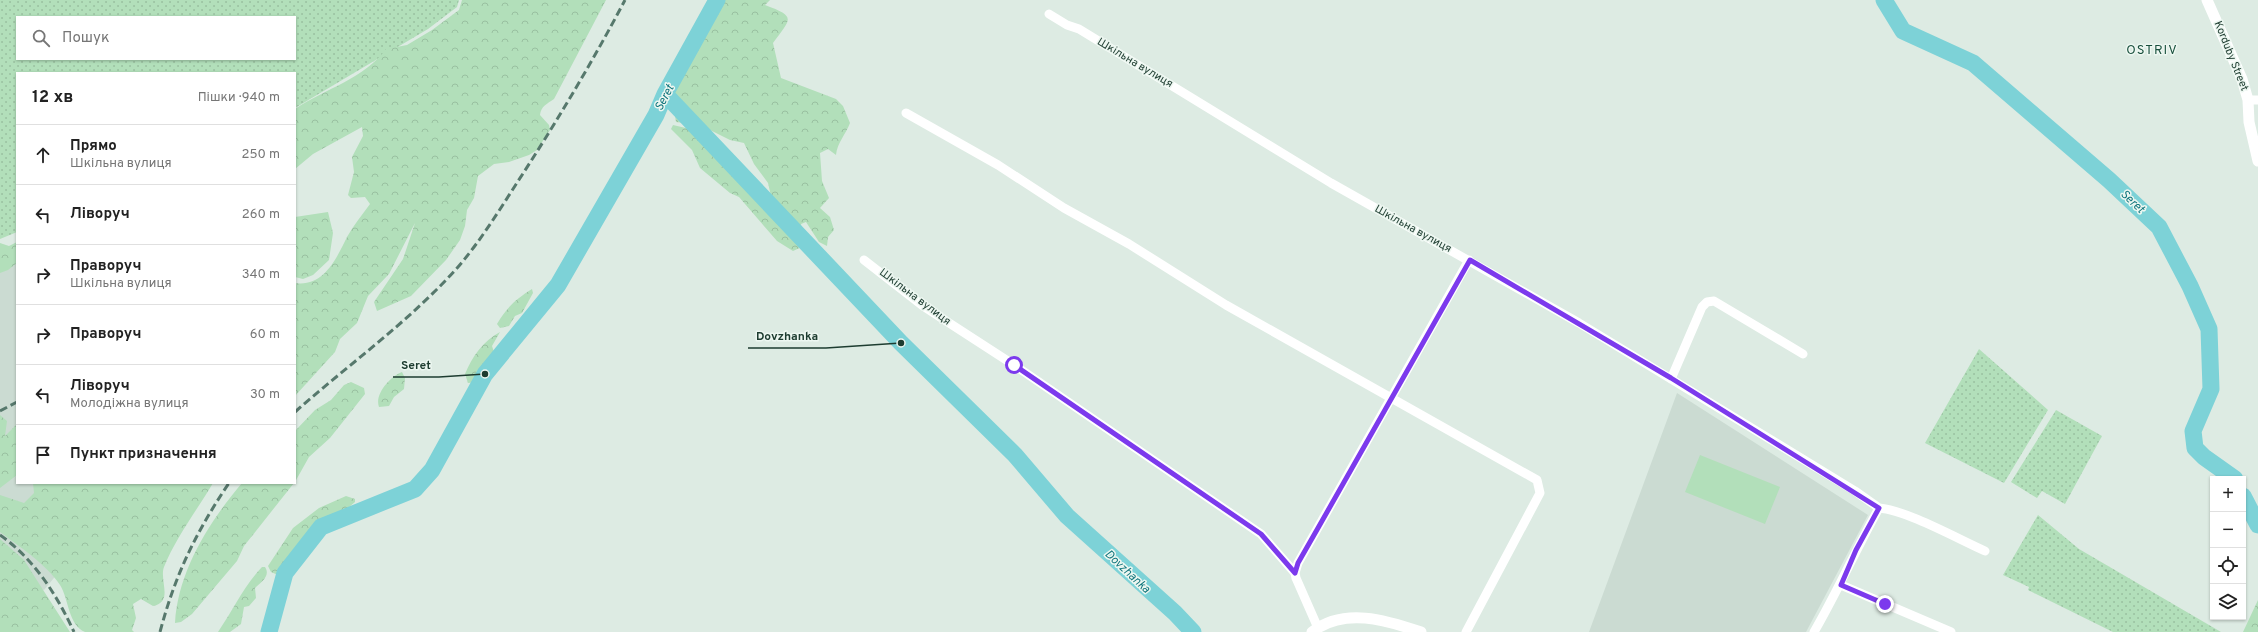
<!DOCTYPE html>
<html lang="uk">
<meta charset="utf-8">
<style>
body{margin:0;font-family:Overpass,sans-serif;background:#f2f2f2;color:#222}
.controls{position:absolute;right:12px;bottom:12px;display:grid;overflow:hidden;border-radius:0px;box-shadow:0 1px 3px #0004}
.controls button{width:36px;height:36px;display:grid;place-items:center;padding:0;border:0;border-bottom:1px solid #e0e0e0;background:#fff;color:#222;font:20px sans-serif}
.stop{position:absolute;width:12px;height:12px;margin:-9px;border:3px solid #7c3aed;border-radius:50%;background:#fff}
.stop.end{background:#7c3aed;border-color:#fff;box-shadow:0 1px 4px #0008}
.list{margin:0;padding:0;list-style:none}
h2{display:flex;justify-content:space-between;align-items:center;height:52px;margin:0;padding:0 16px;font-size:17px}
h2 small{font-size:13px;font-weight:400;color:#767676}
.list li{display:grid;grid-template-columns:26px 1fr auto;gap:12px;align-items:center;box-sizing:border-box;height:60px;padding:0 16px;border-top:1px solid #e0e0e0}
.list b{display:block;font-size:15px;white-space:nowrap}
.list p{margin:0;font-size:13px;white-space:nowrap;color:#767676}
.list em{font-size:13px;font-style:normal;color:#767676}
.icon{flex:none;width:22px;height:22px;fill:none;stroke:currentColor;stroke-width:2;stroke-linecap:round;stroke-linejoin:round}
.map{position:relative;flex:none;width:2258px;height:632px;overflow:hidden}
.search{position:absolute;background:#fff;box-shadow:0 1px 3px #0004;left:16px;top:16px;width:280px;height:44px;display:flex;align-items:center;gap:10px;box-sizing:border-box;padding:0 14px;border-radius:0px;color:#767676;font-size:15px}
.panel{position:absolute;background:#fff;box-shadow:0 1px 3px #0004;left:16px;top:72px;width:280px;height:412px;border-radius:0px}
.map>svg:first-child{display:block}
.built{fill:#cbdbd2}
.green{fill:url(#green-dots);fill-rule:evenodd}
.forest{fill:url(#forest-crowns)}
.pitch{fill:#b2dfba}
.lines{fill:none;stroke-linecap:round;stroke-linejoin:round}
.river{stroke:#7dd2d7;stroke-width:17}
.minor{stroke:#fff;stroke-width:9}
.tertiary{stroke:#fff;stroke-width:11}
.rail{stroke:#56786c;stroke-width:3;stroke-dasharray:8 4;stroke-linecap:butt}
.route{stroke:#7c3aed;stroke-width:5}
.labels{text-anchor:middle;dominant-baseline:central;stroke-width:3;stroke-linejoin:round;paint-order:stroke}
.street-label{font-size:11px;fill:#1d3c30;stroke:#edf7f1}
.water-label{font-size:12px;font-style:italic;fill:#11767d;stroke:#edf7f1}
.quarter-label{font-size:13px;letter-spacing:1px;fill:#174f3c;stroke:#edf7f1}
.leader{fill:none;stroke:#1d3c30;stroke-width:1.5}
.callout-dot{fill:#1d3c30;stroke:#edf7f1;stroke-width:1.5}
.callout-label{font-size:12px;text-anchor:middle;font-weight:bold;fill:#1d3c30;stroke:#edf7f1;stroke-width:3;stroke-linejoin:round;paint-order:stroke}
</style>
<div class="map">
<svg width="2258" height="632" viewBox="0 0 2258 632">
<defs>
<pattern id="green-dots" width="8" height="8" patternUnits="userSpaceOnUse"><rect width="8" height="8" fill="#b2dfba"/><path d="M2 2h.1M6 6h.1" fill="none" stroke="#99c0a0" stroke-width="1.8" stroke-linecap="round"/></pattern>
<pattern id="forest-crowns" width="20" height="18" patternUnits="userSpaceOnUse"><rect width="20" height="18" fill="#b2dfba"/><path d="M2 6a3 3 0 1 1 6 0M12 15a3 3 0 1 1 6 0" fill="none" stroke="#99c0a0"/></pattern>
</defs>
<rect width="100%" height="100%" fill="#ddebe3"/>
<path class="built" d="M17 258V483H132L44 590 0 574V269Z
M1677 393 1868 515 1806 632H1589Z"/>
<path class="green" d="M0 0H459L457 7 428 29 295 108V73H17V232L0 239ZM17 17H295V59H17Z
M1979 349 2048 410 2004 483 1925 443Z
M2056 410 2102 436 2065 504 2042 491 2037 498 2011 482Z
M2038 515 2079 549 2221 632H2113L2028 590 2029 587 2003 575Z"/>
<path class="forest" d="M462 0H606L554 99C547 104 541 106 540 115L549 125 550 130 537 150 529 155 509 162 494 164 478 176 474 198 467 210 465 226 460 240 446 260 411 296 377 311 374 302 403 259 415 223 389 274 368 296 357 323 340 339 335 352 295 396V283C324 287 336 259 347 237 353 226 362 215 370 204L365 197 351 198 348 195 354 172 352 157 363 136 362 127 313 154 295 169V109C325 89 365 78 386 49L407 45 432 30 459 10Z
M721 0H770L765 5C797 17 791 18 773 43L781 78 836 99 843 106 850 123C846 134 837 143 836 155L828 149 820 153 822 181 829 198 820 208 830 217 834 230 828 237 827 246 819 242 806 222 801 224 804 246 793 251 777 241 739 197 730 193 700 168 692 150 671 129 673 125 703 132 735 158 771 196 768 183 754 164 744 143 730 140 700 125 676 122 670 84 688 53 692 34 718 15Z
M328 212 333 233 329 260 313 275 303 279 295 277V217Z
M17 242V263L8 270 0 273V243L9 246Z
M532 289 533 293 522 313 515 316 509 326 500 328 497 324C506 308 516 299 532 289Z
M500 332 492 346 496 358C491 369 482 383 468 383L465 374C472 357 483 341 500 332Z
M402 372 405 378 404 389 394 397 389 406 379 407C374 394 391 376 402 372Z
M351 382 364 388 365 394 330 438 309 457 295 482V431L315 410 331 400 344 385Z
M0 415 7 421 5 436 17 424V475L0 488Z
M33 483H213C197 510 175 539 164 567 159 580 174 602 153 606L141 599 133 604 136 618 132 630 134 632C125 632 91 632 85 632 68 625 69 599 60 585 46 564 20 547 0 532V495L24 503 34 493Z
M242 483H294L244 546 237 561 192 614 181 622 175 623C178 571 209 522 242 483Z
M346 496 355 499V502L334 520 321 527 278 575 271 572 268 566 293 528 319 508Z
M0 539 24 560 70 632H0Z
M262 567H265C271 576 261 582 255 588L256 598 249 606 244 607 241 624 230 632H218C233 610 244 586 262 567Z
M2258 600V632H2243Z"/>
<path class="pitch" d="M1700 455 1780 487 1765 524 1685 492Z"/>
<g class="lines">
<path class="river" d="M1884 0 1903 31 1973 63 2109 180 2159 227 2190 286 2209 329 2211 389 2193 431 2195 448 2204 457 2235 479
M665 94 901 343 1015 455 1067 516 1175 613 1193 632
M2243 496 2258 525
M269 632 285 573 321 527 415 489 432 470 485 374 558 285 656 115 665 94 717 0"/>
<path class="minor" d="M1049 14 1067 25 1079 29 1331 183 1579 323 1855 491 1879 508
M2248 100H2258
M906 113 998 165 1064 208 1129 244 1226 305 1537 480 1540 493 1466 632
M864 260 923 306 1014 365 1261 534 1295 573
M1671 379 1702 307 1707 302 1714 301 1803 354
M1879 508C1906 510 1958 539 1985 551
M1841 585 1951 632
M1318 628 1296 578 1295 573 1298 563 1469 260
M1814 632C1838 591 1856 549 1879 508"/>
<path class="tertiary" d="M2207 0 2242 79 2248 100 2249 122 2258 161
M1312 632C1344 607 1386 620 1421 632"/>
<path class="rail" d="M0 411 17 402
M295 412C349 364 410 321 458 267 483 238 503 204 524 172 560 116 594 59 625 0
M0 535C34 559 57 595 74 632
M160 632C175 575 196 532 229 483"/>
</g>
<g class="lines">
<path class="route" d="M1014 365 1261 534 1295 573 1298 563 1318 528 1470 260 1671 378 1879 508 1856 550 1841 585 1885 604"/>
</g>
<g class="labels">
<g class="street-label">
<text transform="translate(2231 56) rotate(68)">Korduby Street</text>
<text transform="translate(1135 63) rotate(31)">Шкільна вулиця</text>
<text transform="translate(1413 229) rotate(29)">Шкільна вулиця</text>
<text transform="translate(915 297) rotate(37)">Шкільна вулиця</text>
</g>
<g class="water-label">
<text transform="translate(665 98) rotate(-62)">Seret</text>
<text transform="translate(2132 202) rotate(43)">Seret</text>
<text transform="translate(1127 572) rotate(43)">Dovzhanka</text>
</g>
<g class="quarter-label">
<text x="2152" y="51">OSTRIV</text>
</g>
</g>
<path class="leader" d="M901 343L826 348H748M485 374L439 377H393"/>
<g class="callout-dot">
<circle cx="901" cy="343" r="4"/>
<circle cx="485" cy="374" r="4"/>
</g>
<g class="callout-label">
<text x="787" y="340">Dovzhanka</text>
<text x="416" y="369">Seret</text>
</g>
</svg>
<div class="controls">
<button>+</button>
<button>−</button>
<button><svg class="icon" aria-label="locate" viewBox="0 0 24 24"><circle cx="12" cy="12" r="6"/><path d="M12 2v4M12 18v4M2 12h4M18 12h4"/></svg></button>
<button><svg class="icon" aria-label="layers" viewBox="0 0 24 24"><path d="M12 4l9 5-9 5-9-5zM3 14l9 5 9-5"/></svg></button>
</div>
<div class="stop" style="left:1014px;top:365px"></div>
<div class="stop end" style="left:1885px;top:604px"></div>
<div class="search"><svg class="icon" aria-label="search" viewBox="0 0 24 24"><circle cx="10" cy="10" r="6"/><path d="M15 15l6 6"/></svg>Пошук</div>
<section class="panel">
<h2>12 хв<small>Пішки · 940 m</small></h2>
<ul class="list">
<li><svg class="icon" aria-label="ahead" viewBox="0 0 24 24"><path d="M12 20V5M6 11l6-6 6 6"/></svg><div><b>Прямо</b><p>Шкільна вулиця</p></div><em>250 m</em></li>
<li><svg class="icon" aria-label="left" viewBox="0 0 24 24"><path d="M17 20v-9H6M10 6l-5 5 5 5"/></svg><div><b>Ліворуч</b></div><em>260 m</em></li>
<li><svg class="icon" aria-label="right" viewBox="0 0 24 24"><path d="M7 20v-9h11M14 6l5 5-5 5"/></svg><div><b>Праворуч</b><p>Шкільна вулиця</p></div><em>340 m</em></li>
<li><svg class="icon" aria-label="right" viewBox="0 0 24 24"><path d="M7 20v-9h11M14 6l5 5-5 5"/></svg><div><b>Праворуч</b></div><em>60 m</em></li>
<li><svg class="icon" aria-label="left" viewBox="0 0 24 24"><path d="M17 20v-9H6M10 6l-5 5 5 5"/></svg><div><b>Ліворуч</b><p>Молодіжна вулиця</p></div><em>30 m</em></li>
<li><svg class="icon" aria-label="arrive" viewBox="0 0 24 24"><path d="M6 21V4h12l-3 4 3 4H6"/></svg><div><b>Пункт призначення</b></div></li>
</ul>
</section>
</div>
